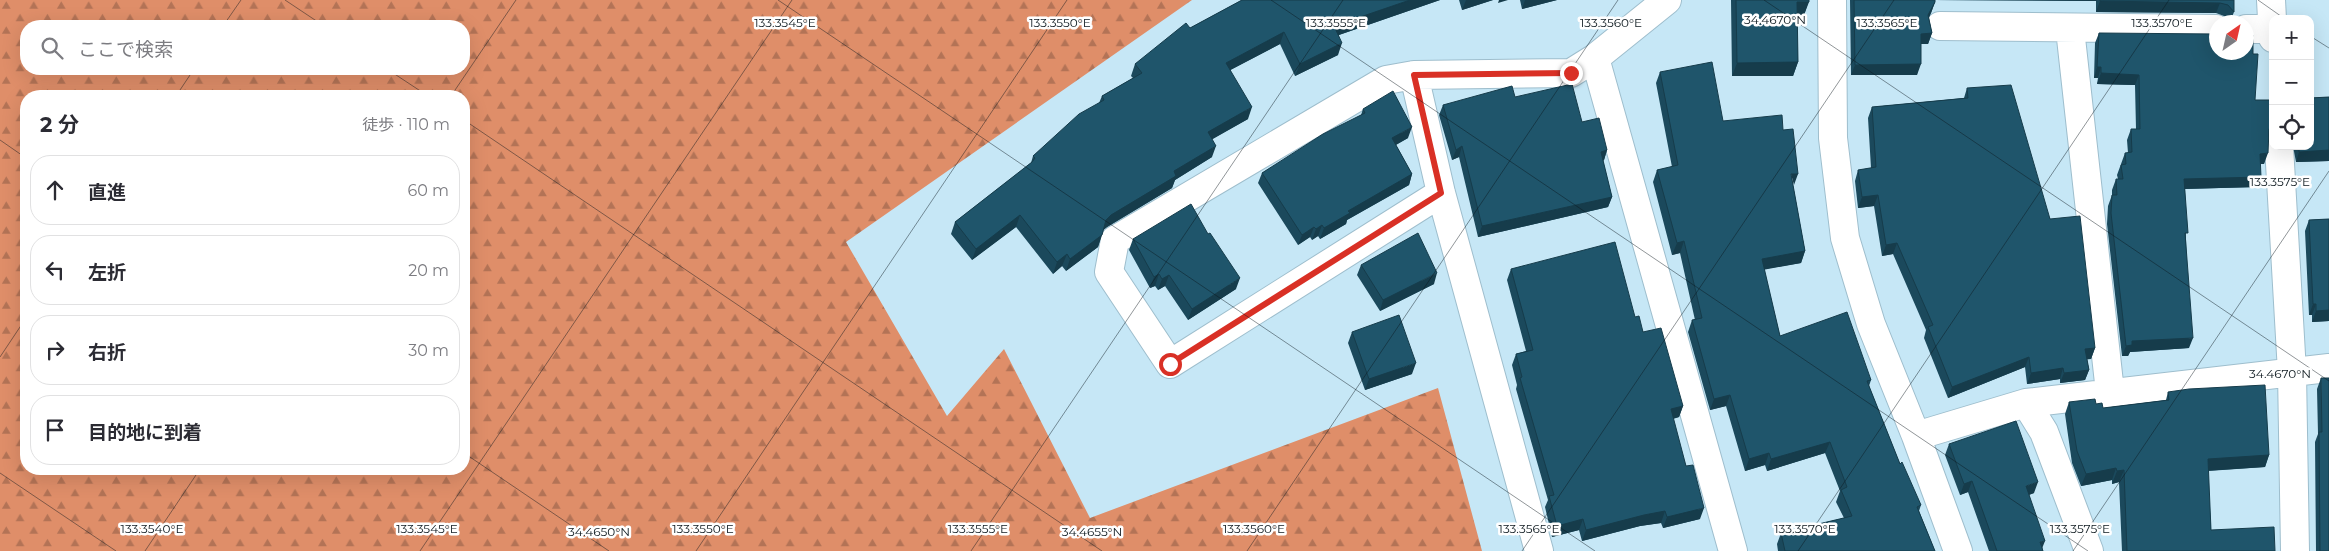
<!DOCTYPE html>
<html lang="ja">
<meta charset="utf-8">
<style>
body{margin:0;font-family:Montserrat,"Noto Sans JP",sans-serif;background:#f2f2f3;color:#2b2b33}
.controls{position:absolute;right:15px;top:15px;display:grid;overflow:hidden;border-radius:10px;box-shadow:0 5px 20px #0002}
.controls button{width:45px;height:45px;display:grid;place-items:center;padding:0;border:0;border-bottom:1px solid #e1e1e2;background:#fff;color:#2b2b33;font:25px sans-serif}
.compass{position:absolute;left:2209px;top:15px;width:45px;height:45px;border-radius:50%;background:#fff;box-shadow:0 5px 20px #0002;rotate:34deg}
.stop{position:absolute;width:15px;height:15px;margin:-11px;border:4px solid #d93025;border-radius:50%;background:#fff}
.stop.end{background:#d93025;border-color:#fff;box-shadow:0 1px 5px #0008}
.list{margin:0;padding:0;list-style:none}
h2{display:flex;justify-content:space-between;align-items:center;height:65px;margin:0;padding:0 20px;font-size:21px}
h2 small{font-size:16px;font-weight:400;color:#7c7c81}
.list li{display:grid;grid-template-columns:32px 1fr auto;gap:15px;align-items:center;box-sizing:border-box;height:70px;margin:0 10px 10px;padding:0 10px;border:1px solid #e1e1e2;border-radius:20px}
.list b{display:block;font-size:19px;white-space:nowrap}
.list em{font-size:16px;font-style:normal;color:#7c7c81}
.icon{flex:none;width:28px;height:28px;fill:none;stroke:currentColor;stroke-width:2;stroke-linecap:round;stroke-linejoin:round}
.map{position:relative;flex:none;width:2329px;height:551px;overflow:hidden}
.search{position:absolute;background:#fff;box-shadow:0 5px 20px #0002;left:20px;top:20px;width:450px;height:55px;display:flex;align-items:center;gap:12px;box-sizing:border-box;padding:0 18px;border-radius:20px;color:#7c7c81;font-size:19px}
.panel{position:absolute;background:#fff;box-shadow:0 5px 20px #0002;left:20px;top:90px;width:450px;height:385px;border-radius:20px}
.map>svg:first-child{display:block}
.forest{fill:url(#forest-firs);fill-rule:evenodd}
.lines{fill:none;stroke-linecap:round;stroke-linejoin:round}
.street-casing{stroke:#9ebecd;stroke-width:30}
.street{stroke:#fff;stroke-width:28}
.wall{fill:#1b495c}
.shaded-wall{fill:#163c4b}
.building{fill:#1f556b;stroke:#163c4b}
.route{stroke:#d93025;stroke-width:6}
.ticks{fill:none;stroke:#0b171d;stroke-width:1;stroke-opacity:0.45}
.ticks-label{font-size:12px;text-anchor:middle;fill:#0b171d;stroke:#fff;stroke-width:5;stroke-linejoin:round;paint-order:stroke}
</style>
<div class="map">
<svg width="2329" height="551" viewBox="0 0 2329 551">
<defs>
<pattern id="forest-firs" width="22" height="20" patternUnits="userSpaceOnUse" patternTransform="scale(1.25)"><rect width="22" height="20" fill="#df8e69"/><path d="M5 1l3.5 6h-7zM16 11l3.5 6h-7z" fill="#b37356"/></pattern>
</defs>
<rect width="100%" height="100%" fill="#c6e7f6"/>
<path class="forest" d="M0 0H1192L846 242 947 416 1004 349 1090 518 1438 388 1482 551H0ZM26 26H464V69H26ZM26 96H464V469H26Z"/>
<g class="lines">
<defs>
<path id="street" d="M1832 0 1833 138 1845 238 1871 324 1916 436 1958 551
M2271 0 2273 38
M1940 26 2216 29
M2070 29 2110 392
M2246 29H2272
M1595 58 1733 551
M1414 75 1441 193 1539 551
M2279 146 2292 372 2295 551
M1441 193 1170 364 1109 272 1115 240 1386 80 1414 75 1571 73 1595 58 1667 0
M2026 403 2044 432 2089 551
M1916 436 2026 403 2329 368"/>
</defs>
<use href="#street" class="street-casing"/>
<use href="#street" class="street"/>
</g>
<path class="wall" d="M1242 0H1440L1339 35 1338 55 1295 76 1280 44 1230 70 1248 119 1212 139V157L1175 180 1172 188 1107 227 1103 230 1098 247 1066 271 1062 266 1053 274 1016 227 972 260 951 234 955 222 1031 163 1033 156 1099 103 1102 96 1133 78 1131 76 1135 64 1190 28Z
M1459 0H1493L1462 10Z
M1520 0H1557L1522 9Z
M1731 0H1809L1804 15H1797L1798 62 1793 76H1732Z
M1850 0H2234V12L2230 22 2224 16 2216 13 2096 12V1L1935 0V2L1931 13 1929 18 1932 33 1928 44H1921L1917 75H1851Z
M2099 33 2253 54 2255 100H2273V132L2270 133 2269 135 2264 164H2260L2257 187 2185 189 2186 239 2189 348 2130 352 2128 356H2122L2107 224 2108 206 2112 195V190L2116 179H2118L2117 175 2125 153H2128L2127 140 2131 129H2136L2135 85 2097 84 2098 78H2094L2095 43Z
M1660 72 1723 121 1783 130 1805 251 1801 263 1764 269 1780 336 1871 380 1869 386 1900 464 1921 505 1919 511 1935 551H1778L1777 544 1781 533 1844 518 1836 502 1840 491 1825 453 1767 471 1765 465 1745 471 1726 406 1710 410 1688 332 1692 320H1695L1680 253 1672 255 1653 182 1657 170 1672 167 1656 83Z
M1967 88 2050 219 2095 348 2091 359H2087L2089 370 2085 380 2060 383V379L2027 384 2025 367 1948 398 1924 338 1926 330 1893 254 1882 256 1874 206 1858 208 1855 181 1858 170 1871 168 1868 118 1872 107 1964 98Z
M1515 97 1582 122 1607 150 1604 160 1603 161 1612 197 1608 207 1478 237 1459 157 1452 160 1439 115 1443 105Z
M2329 97V161L2296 162 2293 146H2310V98Z
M1363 109 1408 138 1396 145 1412 174 1409 185 1347 220 1346 224 1320 239 1318 236 1312 240 1310 237 1298 245 1258 183 1262 173 1361 115Z
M2329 219V321L2312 322V315H2309L2305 231 2309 220Z
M1133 239 1236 289 1188 320 1165 286 1158 290 1155 286 1150 288 1129 250Z
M1361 265 1434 284 1380 311 1357 275Z
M1511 269 1635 317 1683 406 1679 417 1673 419 1700 519 1663 528 1661 523 1640 526 1582 541 1579 530 1552 537 1545 507 1548 500 1516 389 1517 385 1512 365 1516 354 1526 351 1507 280Z
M1352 332 1412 374 1365 390 1348 343Z
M2321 378 2329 551H2316L2315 442 2318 434 2317 389Z
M2168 392 2269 455 2265 467 2208 471 2211 530 2275 551H2122L2119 482 2112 484V480L2081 486 2072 463 2065 414 2069 402 2096 404 2103 408 2166 400Z
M1949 444 2034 493 2029 495 2043 551H1989L1968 492 1960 495 1945 455Z"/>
<path class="shaded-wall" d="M1410 0H1440L1330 38 1334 26Z
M1466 0H1493L1462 10Z
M1499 0H1508L1498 3Z
M1525 0H1557L1522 9Z
M1932 0H2097L2096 1Z
M2100 1 2220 3 2216 13 2096 12Z
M1797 2H1809L1804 15 1792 16Z
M1935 2 1931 13 1924 25 1928 15Z
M1284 32 1280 44 1221 75 1226 63Z
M1932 33 1928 44H1917L1921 34Z
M1342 43 1338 55 1295 76 1300 64Z
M1798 62 1793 76H1732L1737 63Z
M1921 64 1917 75H1851L1855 65Z
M2097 67H2101L2098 78H2094Z
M2101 73 2139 75 2135 85 2097 84Z
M1252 107 1248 119 1204 144 1208 132Z
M2273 124V132L2270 133 2265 139 2269 129Z
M1412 127 1408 138 1388 149 1392 138Z
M1216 146 1212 157 1175 180 1172 188 1107 227 1102 231 1106 220 1111 215 1174 171Z
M1462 146 1459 157 1452 160 1456 150Z
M1607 150 1604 160 1597 162 1601 152Z
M2329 150V161L2296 162 2299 152Z
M2268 153 2264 164H2256L2260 154Z
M1412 174 1409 185 1347 220 1346 224 1320 239 1324 228 1348 211Z
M1791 174H1798L1794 185Z
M2261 177 2257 187 2181 189 2184 179Z
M1878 195 1874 206 1858 208 1862 197Z
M1612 197 1608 207 1478 237 1482 226Z
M1020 215 1016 227 972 260 976 249Z
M1322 225 1318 236 1312 240 1316 229Z
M1314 227 1310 237 1298 245 1302 235Z
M1102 235 1098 247 1066 271 1070 259Z
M1684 241 1680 253 1672 255 1677 243Z
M1897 243 1893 254 1882 256 1886 245Z
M1805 251 1801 263 1757 271 1762 259Z
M1067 254 1062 266 1053 274 1057 262Z
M1437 273 1434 284 1380 311 1383 300Z
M1159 274 1155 286 1150 288 1154 277Z
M1169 275 1165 286 1158 290 1162 279Z
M1240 278 1236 289 1188 320 1192 309Z
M2313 304H2316L2312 315H2309Z
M2329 310V321L2312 322 2316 311Z
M2193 338 2189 348 2130 352 2128 356H2122L2126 346 2132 341Z
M2095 348 2091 359 2081 360 2085 349Z
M2029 357 2025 367 1948 398 1952 387Z
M1416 363 1412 374 1365 390 1369 379Z
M2063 368 2060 379 2027 384 2031 373Z
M2089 370 2085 380 2060 383 2064 373Z
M1730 395 1726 406 1710 410 1714 399Z
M1683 406 1679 417 1667 420 1671 409Z
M1830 442 1825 453 1767 471 1771 459Z
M1769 453 1765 465 1745 471 1749 459Z
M2269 455 2265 467 2203 471 2208 459Z
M2116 468 2112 480 2081 486 2086 474Z
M2124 470 2119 482 2112 484 2117 471Z
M1972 481 1968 492 1960 495 1964 484Z
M2038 482 2034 493 2022 497 2026 486Z
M1704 508 1700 519 1663 528 1667 517Z
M1665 511 1661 523 1640 526 1582 541 1586 530 1644 515Z
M1583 519 1579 530 1552 537 1557 526Z
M2045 541 2041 551 2040 542Z"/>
<path class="building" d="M1242 0H1410L1334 26 1342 43 1300 64 1284 32 1226 63 1252 107 1208 132 1216 146 1174 171 1176 176 1111 215 1106 220 1102 235 1070 259 1067 254 1057 262 1020 215 976 249 955 222 1032 162 1035 158 1033 156 1079 114 1104 100 1102 96 1142 73 1135 64 1186 23 1190 28Z
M1736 0H1809V2H1797L1798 62 1737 63Z
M1854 0H1935V2L1928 15 1932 33 1921 34V64L1855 65Z
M2100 0H2234V12L2228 5 2220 3 2100 1Z
M2099 33 2216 34V52H2246V34L2253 35V54H2258L2255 100H2273V124L2269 129 2268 153 2260 154 2261 177 2184 179 2188 233H2185L2193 338 2132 341V345L2126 346 2111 213 2112 195H2117L2116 179H2123L2121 165 2126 164 2125 153 2132 152 2131 129H2140L2139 75 2101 73V67H2097Z
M1712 62 1723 121 1782 115 1783 130 1793 129 1798 174H1791L1805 251 1762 259 1780 336 1847 312 1871 380 1867 381 1900 464 1902 462 1921 505 1917 507 1935 551H1785L1781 533 1852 516 1841 490 1847 487 1830 442 1771 459 1769 453 1749 459 1730 395 1714 399 1692 320 1702 318 1684 241 1677 243 1657 170 1678 165 1660 72Z
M1572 84 1582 122 1599 118 1607 150 1601 152 1612 197 1482 226 1462 146 1456 150 1443 105 1512 86 1515 97Z
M2011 85 2050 219 2080 216 2095 348 2085 349 2089 370 2064 373 2063 368 2031 373 2029 357 1952 387 1928 327 1933 325 1897 243 1886 245 1878 195 1862 197 1858 170 1876 167 1872 107 1968 98 1967 88Z
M1393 91 1412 127 1392 138 1412 174 1348 211 1350 213 1324 228 1322 225 1316 229 1314 227 1302 235 1262 173 1323 134 1365 113 1363 109Z
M2329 97V150L2299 152V146H2310V98Z
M1191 204 1208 234 1210 233 1240 278 1192 309 1169 275 1162 279 1159 274 1154 277 1133 239Z
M2329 219V310L2316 311V304H2313L2309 220Z
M1418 233 1437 273 1383 300 1361 265Z
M1615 242 1635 317 1639 316 1643 332 1661 328 1683 406 1671 409 1686 466 1693 465 1704 508 1667 517 1665 511 1644 515 1586 530 1583 519 1557 526 1549 496 1554 495 1520 378 1522 377 1516 354 1533 350 1511 269Z
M1399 315 1416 363 1369 379 1352 332Z
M2321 378H2329V551H2320L2319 432H2322Z
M2265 385 2269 455 2208 459 2211 530 2274 527 2275 551H2127L2124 470 2117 471 2116 468 2086 474 2077 451 2069 402 2095 399 2096 404 2102 403 2103 408 2169 400 2168 392 2189 389Z
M2016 421 2038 482 2026 486 2045 541 2040 542 2043 551H1997L1972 481 1964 484 1949 444Z"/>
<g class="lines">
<path class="route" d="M1170 364 1441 193 1414 75 1571 73"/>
</g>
<path class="ticks" d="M285 0 324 26M778 0 1595 551M1271 0 2088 551M1764 0 2329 381M2258 0 2285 19M223 26 241 0M2310 36 2329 48M387 69 428 96M176 96 194 69M451 96 516 0M464 120 1102 551M0 140 26 158M0 357 26 318M464 453 609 551M0 473 116 551M145 551 200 469M420 551 792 0M696 551 1067 0M971 551 1343 0M1247 551 1618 0M1522 551 1894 0M1798 551 2169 0M2073 551 2329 171"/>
<g class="ticks-label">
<text x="1775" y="24">34.4670°N</text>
<text x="785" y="27">133.3545°E</text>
<text x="1060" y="27">133.3550°E</text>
<text x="1336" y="27">133.3555°E</text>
<text x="2162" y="27">133.3570°E</text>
<text x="1611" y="27">133.3560°E</text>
<text x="1887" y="27">133.3565°E</text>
<text x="2280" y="186">133.3575°E</text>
<text x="2280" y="378">34.4670°N</text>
<text x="152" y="533">133.3540°E</text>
<text x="427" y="533">133.3545°E</text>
<text x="703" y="533">133.3550°E</text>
<text x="978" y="533">133.3555°E</text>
<text x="1254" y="533">133.3560°E</text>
<text x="1529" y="533">133.3565°E</text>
<text x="1805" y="533">133.3570°E</text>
<text x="2080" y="533">133.3575°E</text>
<text x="599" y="536">34.4650°N</text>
<text x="1092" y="536">34.4655°N</text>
</g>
</svg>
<div class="controls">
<button>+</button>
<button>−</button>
<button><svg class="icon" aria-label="locate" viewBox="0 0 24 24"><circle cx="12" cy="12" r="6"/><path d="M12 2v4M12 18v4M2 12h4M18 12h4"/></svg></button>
</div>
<svg class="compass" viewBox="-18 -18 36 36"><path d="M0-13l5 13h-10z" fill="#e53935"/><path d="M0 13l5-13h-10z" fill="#7c7c81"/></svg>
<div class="stop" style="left:1170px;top:364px"></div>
<div class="stop end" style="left:1571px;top:73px"></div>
<div class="search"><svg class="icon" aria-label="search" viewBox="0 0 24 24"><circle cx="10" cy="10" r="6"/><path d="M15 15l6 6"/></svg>ここで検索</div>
<section class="panel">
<h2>2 分<small>徒歩 · 110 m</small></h2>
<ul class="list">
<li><svg class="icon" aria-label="ahead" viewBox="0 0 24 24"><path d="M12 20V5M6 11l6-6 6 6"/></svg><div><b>直進</b></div><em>60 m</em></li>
<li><svg class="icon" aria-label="left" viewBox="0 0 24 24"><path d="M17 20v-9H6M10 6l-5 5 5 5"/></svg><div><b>左折</b></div><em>20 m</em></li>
<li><svg class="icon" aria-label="right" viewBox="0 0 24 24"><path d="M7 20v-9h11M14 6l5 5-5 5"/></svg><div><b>右折</b></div><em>30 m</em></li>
<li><svg class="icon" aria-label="arrive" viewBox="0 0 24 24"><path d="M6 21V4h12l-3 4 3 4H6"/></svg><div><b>目的地に到着</b></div></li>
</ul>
</section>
</div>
